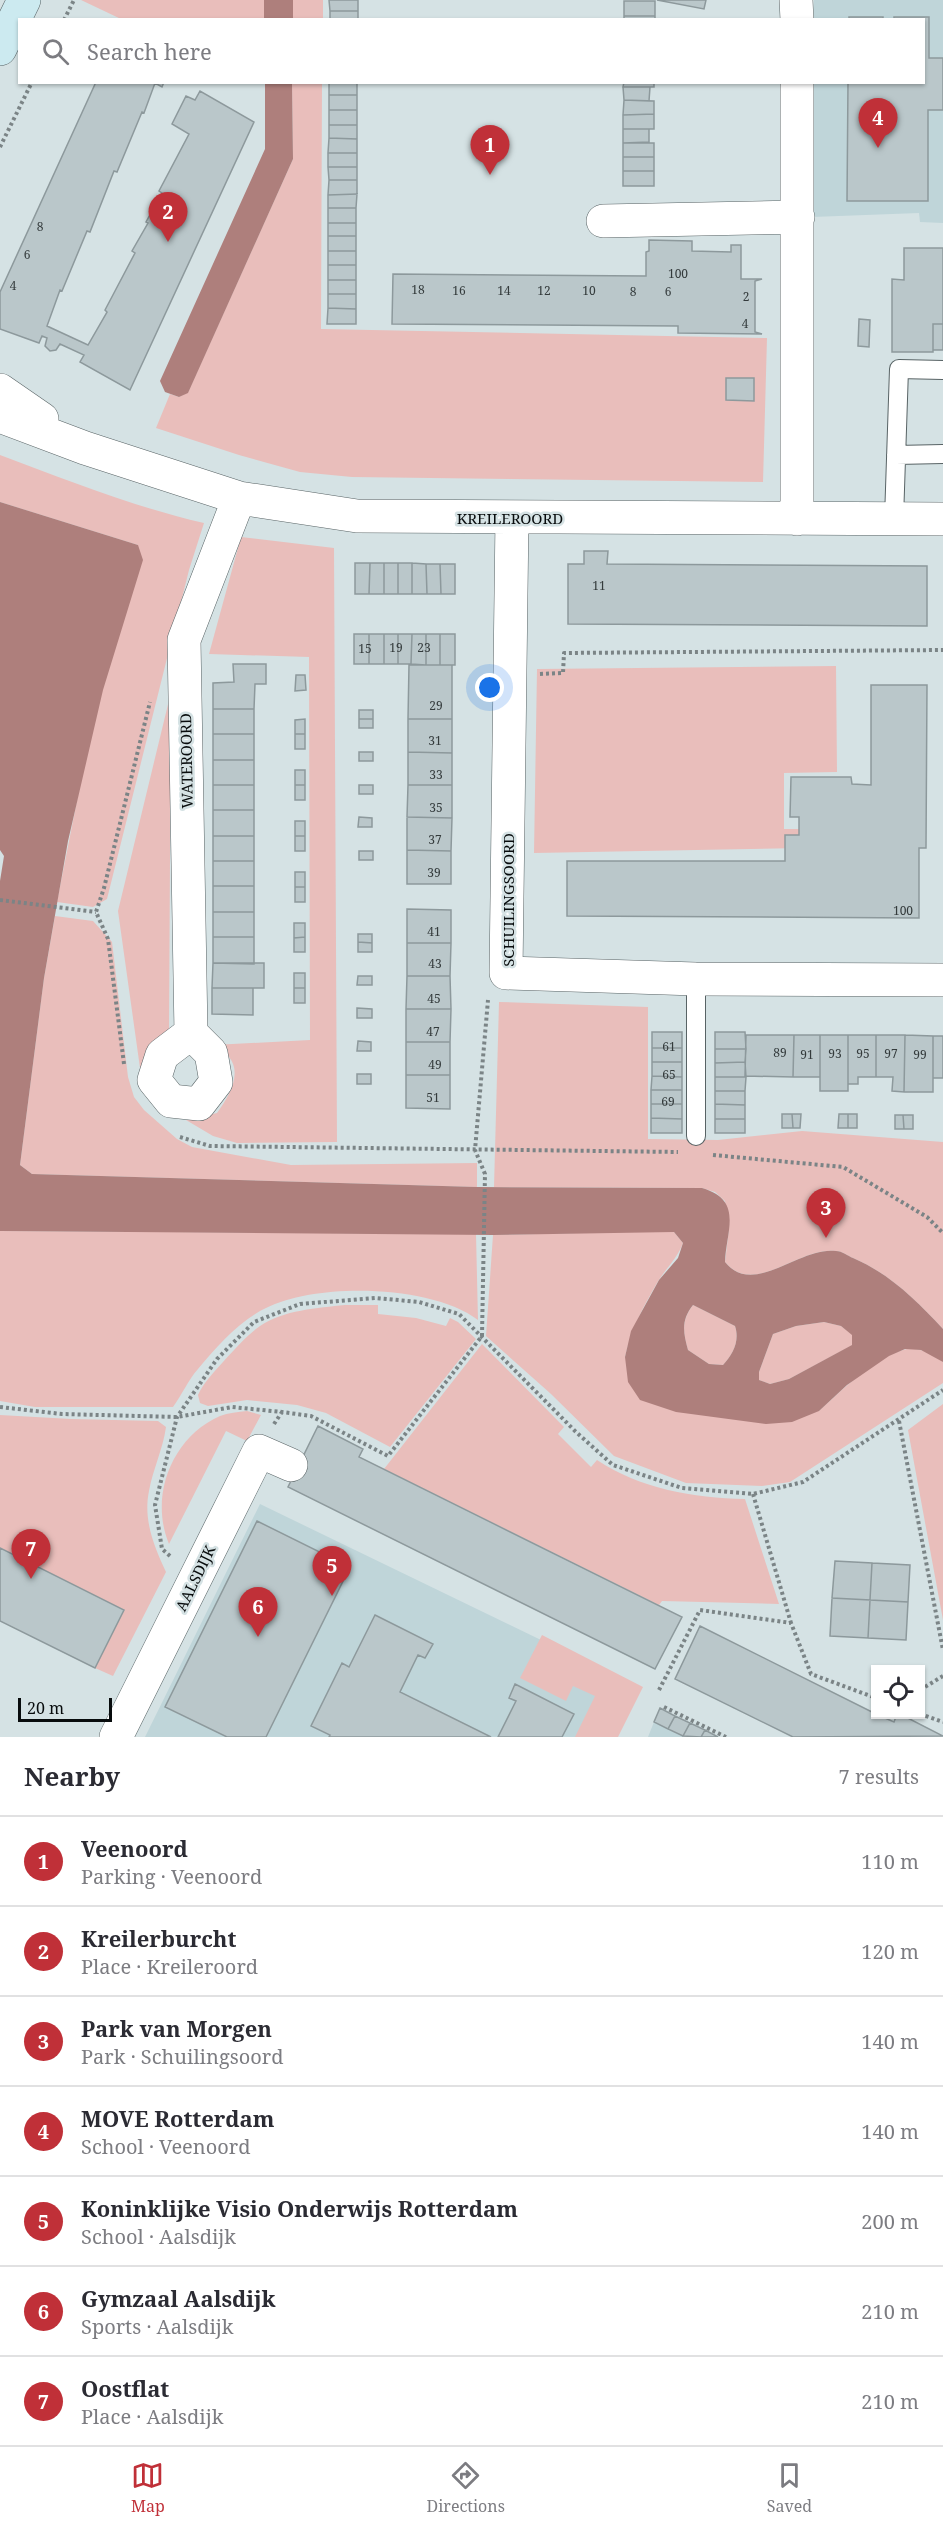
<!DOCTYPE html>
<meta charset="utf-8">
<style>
body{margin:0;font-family:"Noto Serif",serif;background:#f2f2f3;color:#2b2b33}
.controls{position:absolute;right:18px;bottom:18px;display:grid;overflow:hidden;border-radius:0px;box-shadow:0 2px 4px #0004}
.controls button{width:54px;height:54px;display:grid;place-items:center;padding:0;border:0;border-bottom:2px solid #e1e1e2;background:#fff;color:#2b2b33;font:30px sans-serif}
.scale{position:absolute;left:18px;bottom:15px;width:94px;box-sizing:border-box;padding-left:6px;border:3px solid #080c0d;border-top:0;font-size:16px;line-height:21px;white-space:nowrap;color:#080c0d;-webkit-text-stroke:4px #d5e2e4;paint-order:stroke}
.you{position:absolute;left:490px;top:688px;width:21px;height:21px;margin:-15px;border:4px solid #fff;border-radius:50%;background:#1a73e8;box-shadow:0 0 0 9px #1a73e833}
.badge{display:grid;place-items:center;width:39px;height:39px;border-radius:50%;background:#c03038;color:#fff;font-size:20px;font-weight:700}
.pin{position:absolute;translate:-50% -50px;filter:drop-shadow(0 2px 3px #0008)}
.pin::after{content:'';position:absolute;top:32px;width:21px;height:18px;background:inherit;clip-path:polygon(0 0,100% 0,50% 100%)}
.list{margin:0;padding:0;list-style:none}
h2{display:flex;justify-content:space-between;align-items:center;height:78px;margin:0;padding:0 24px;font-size:26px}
h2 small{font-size:20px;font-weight:400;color:#7c7c81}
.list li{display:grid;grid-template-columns:39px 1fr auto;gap:18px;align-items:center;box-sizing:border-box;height:90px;padding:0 24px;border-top:2px solid #e1e1e2}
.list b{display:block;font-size:22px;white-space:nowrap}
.list p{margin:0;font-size:20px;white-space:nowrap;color:#7c7c81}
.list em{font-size:20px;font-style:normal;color:#7c7c81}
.icon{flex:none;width:33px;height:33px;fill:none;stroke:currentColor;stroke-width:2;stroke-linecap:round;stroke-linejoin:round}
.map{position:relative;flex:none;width:943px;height:1737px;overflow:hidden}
.search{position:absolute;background:#fff;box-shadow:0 2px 4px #0004;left:18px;right:18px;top:18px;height:66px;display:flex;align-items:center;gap:15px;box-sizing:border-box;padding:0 21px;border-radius:0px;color:#7c7c81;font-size:22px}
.sheet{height:708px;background:#fff}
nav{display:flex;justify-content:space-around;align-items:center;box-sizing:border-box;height:84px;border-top:2px solid #e1e1e2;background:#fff;font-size:16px;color:#7c7c81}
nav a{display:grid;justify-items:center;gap:3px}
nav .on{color:#c03038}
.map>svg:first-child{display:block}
.built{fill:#bfd5d9}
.green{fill:#e9bebb}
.water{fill:#ae7f7c;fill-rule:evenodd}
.building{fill:#bac7ca;stroke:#8d999c;stroke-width:1.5}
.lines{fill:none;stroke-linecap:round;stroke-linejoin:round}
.service-casing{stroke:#586365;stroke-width:20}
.minor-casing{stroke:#586365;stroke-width:34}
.secondary-casing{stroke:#586365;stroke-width:34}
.path{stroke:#7b8486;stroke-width:4;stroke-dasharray:3 3;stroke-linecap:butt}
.service{stroke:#fff;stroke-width:18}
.minor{stroke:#fff;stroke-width:33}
.secondary{stroke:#cceaf0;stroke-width:33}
.labels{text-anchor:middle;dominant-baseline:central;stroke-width:5;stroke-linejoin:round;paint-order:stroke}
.number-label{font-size:12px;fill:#343b3c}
.street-label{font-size:15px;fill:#080c0d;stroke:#d5e2e4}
</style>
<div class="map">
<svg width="943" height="1737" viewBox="0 0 943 1737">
<rect width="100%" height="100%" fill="#d5e2e4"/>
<path class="built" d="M814 0H943V223L920 222 919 213 812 217 814 83 924 82V20L814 19Z
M260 1504 640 1688 616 1737H145Z
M654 1722 683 1736 684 1737H648Z"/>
<path class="green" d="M81 0H264V19H121Z
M293 0H323V19H293Z
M292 83H322L321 329 767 338 763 482 352 477 300 472 239 455 156 428 170 394 179 397 188 392 293 159Z
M0 455C67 480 134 507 204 523L189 570 107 899 93 907 57 902 86 755 138 545 0 502Z
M241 537 334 548 337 1142 237 1143 213 1136 186 1120 217 1113C228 1098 243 1074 229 1057 225 1052 218 1049 213 1045L310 1040 309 657 209 654Z
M836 666 837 772 784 773V829H802V848L534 853 537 669Z
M171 692 169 1032 141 1075 118 911Z
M55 916 93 921 112 942 128 1077 134 1097 144 1110 177 1139 192 1147 291 1165 477 1163V1187L32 1174 20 1165 44 978Z
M499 1002 648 1007V1139L718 1140 802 1131 943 1142V1329C916 1300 890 1274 853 1258 848 1256 842 1251 836 1251 798 1246 755 1298 725 1262L729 1229 725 1201 715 1192 702 1188 494 1187Z
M0 1231 476 1234 478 1320C432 1285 318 1282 266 1308 240 1320 216 1347 198 1369 188 1380 182 1395 173 1407H35L0 1401Z
M656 1231 674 1232 683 1243C677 1259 666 1268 657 1283 643 1307 631 1330 625 1357L819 1411C841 1391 874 1358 903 1350 915 1346 934 1353 943 1362V1383L790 1482 762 1486 686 1483 614 1456 551 1394 486 1336 493 1235Z
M345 1305H378V1314L416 1318 446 1326 450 1318 458 1322 476 1339 390 1447 326 1413 297 1405 247 1400 208 1406 200 1403 198 1395C204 1382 214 1372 223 1362 235 1349 246 1336 260 1326 283 1310 318 1308 345 1305Z
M693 1305 735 1326C740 1341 733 1354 723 1365L709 1364 688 1350C683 1332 681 1321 693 1305Z
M824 1322 841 1326 853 1335V1345L789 1379 770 1384 759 1380V1372L773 1334 796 1326Z
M482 1344 564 1427 558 1434 591 1467 597 1460C641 1489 693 1498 745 1499L779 1604 662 1601 659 1605 384 1469Z
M943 1404V1620L908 1430Z
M247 1411 261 1415 247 1441 226 1431 169 1544C149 1496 172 1437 220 1416 228 1413 238 1412 247 1411Z
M0 1415 71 1419 158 1421 166 1427C163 1449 153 1469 149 1491 143 1520 154 1546 166 1572L113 1676 95 1668 123 1610 0 1548Z
M542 1635 643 1687 618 1737H575L595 1696 573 1686 566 1701 520 1678Z"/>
<path class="water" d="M264 0H293V19H264Z
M265 83H292L293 159 188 393 179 397 165 392 160 381 265 149Z
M0 502 138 545 143 560 103 690 68 841 44 978 20 1165 32 1174 477 1187 702 1188C744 1200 726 1231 725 1262 754 1298 799 1246 836 1251 842 1251 848 1256 853 1258 890 1274 916 1300 943 1329V1362L921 1350 905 1349 889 1356 847 1385 819 1411 792 1422 766 1424 676 1412 640 1400 628 1382 625 1357 631 1331 659 1280 678 1258 683 1243 674 1232 493 1235 0 1231V881L4 856 0 850ZM693 1305 735 1326C740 1341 733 1354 723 1365L709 1364 688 1350C683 1332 681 1320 693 1305ZM824 1322 841 1326 852 1335V1345L789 1379 770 1384 759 1380V1372L773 1334 796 1326Z"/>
<path class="building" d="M329 0H358V11H330Z
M657 0H706L704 9Z
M624 1H655V16H624Z
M330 11H358V20H330Z
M624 16H655V20H624Z
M849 17H883V20H849Z
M894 17H929V58H943V110H928V201H847L848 82H924V20H894Z
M96 82H164L162 87 155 83 144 113 142 112 117 172 114 171 90 232 87 231 62 291 60 290 47 326 88 345 107 312 105 310 135 253 132 251 148 223 146 222 162 193 159 191 189 134 172 124 186 96 195 100 200 91 254 122 130 390 80 362 84 355 60 344 56 350 50 351 45 346 47 338 42 336 39 343 0 329V292Z
M329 82H357V95H329Z
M624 82H654V87H623Z
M623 87H650L649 101 624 100Z
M329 95H357V110H329Z
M624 100 654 101V114L623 115Z
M329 110H357V125H329Z
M654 114V129H623V115Z
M329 125H357V139L329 138Z
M623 129H649V142L623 143Z
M329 138 357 139V153H328Z
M623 143H654V157H623Z
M328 153H357V167H328Z
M623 157H654V171H623Z
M328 167H357V180H329Z
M623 171H654V186H623Z
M329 180H357V194L328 195Z
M357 194 356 208H328V195Z
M328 208H356V223H328Z
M328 223H356V236H328Z
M328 236H356V251H328Z
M649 240 692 241V251L731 252V245H741V279H762L755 281V332L762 334 678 333V326L392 324 393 274 646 276V252L649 251Z
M904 248H943V324H933V352H892V279L904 280Z
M328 251H356V265H328Z
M328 265H356V280H328Z
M328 280H356V294H328Z
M328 294H356V309L328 308Z
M328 308 356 309V324H327Z
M859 319 870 320 869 347 858 346Z
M933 324H943V350H933Z
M726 378H754V401L726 400Z
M584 551H608L607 564 927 566V626L568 624V564H584Z
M355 563H370L369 594H355Z
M370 563H384V594H369Z
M384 563H398V594H384Z
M398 563H412V594H398Z
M412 563 426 564 427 594H412Z
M426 564H440L441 594H427Z
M440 564H455V594H441Z
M354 634H369V664H354Z
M369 634H384V664H369Z
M384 634H398V664H384Z
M398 634H412L411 664H398Z
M412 634H426V665L411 664Z
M426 634H440V665H426Z
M440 634H455V665H440Z
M233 664H266V684H255L254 709H213V683L234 682Z
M409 665H452V719H408Z
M296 675H305L306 690 295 691Z
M871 685H927L926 848H919V918L567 916V861H785V835H799V817H790L791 777H851L852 784 871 785Z
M213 709H254V734H213Z
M359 710H373V719H359Z
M305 719V734H295V720Z
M359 719H373V728H359Z
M408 719H452V753L408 752Z
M213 734H254V760H213Z
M295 734H305V749H295Z
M359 752H373V761H359Z
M408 752 452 753V785H408Z
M213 760H254V785H213Z
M295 770H305V785H295Z
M213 785H254V810H213Z
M295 785H305V800H295Z
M359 785H373V794H359Z
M408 785H452V818L407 817Z
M213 810H254V836H213Z
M359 817 372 818V827H358Z
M407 817 452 818 451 851 407 850Z
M295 821H305V836H295Z
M213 836H254V861H213Z
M295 836H305V851H295Z
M407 850 451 851V884H407Z
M359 851H373V860H359Z
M213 861H254V886H213Z
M295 872H305V887H295Z
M213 886H254V912H213Z
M295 887H305V902H295Z
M407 909 451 910V943H407Z
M213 912H254V937H213Z
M294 923H305V937L294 938Z
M358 934H372V943L358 942Z
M213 937H254V964L213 963Z
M305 937V952H294V938Z
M358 942 372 943V952H358Z
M407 943H451L450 976H407Z
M213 963H264V988H212Z
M294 973H305V988H294Z
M358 976H372V985H357Z
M407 976H450L451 1009H406Z
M212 988H253V1015L212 1014Z
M294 988H305V1003H294Z
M357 1008 372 1009V1018H357Z
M406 1009H451L450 1042H406Z
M652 1032H682V1048H652Z
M715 1032H745L746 1049H715Z
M746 1035H794L793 1077 745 1076Z
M794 1035H820V1077H793Z
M820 1035H848V1091H820Z
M848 1035H876V1077H858V1084H848Z
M876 1035H905L904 1092 892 1091 893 1077H876Z
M905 1035 933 1036V1092H904Z
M933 1036H943V1078H933Z
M358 1041 371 1042V1051H357Z
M406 1042H450V1075H406Z
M652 1048H682V1062H652Z
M715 1049H746L745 1062 715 1063Z
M652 1062H682V1077L652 1076Z
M745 1062 746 1077H715V1063Z
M357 1074H371V1084H357Z
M406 1075H450V1109L406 1108Z
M652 1076 682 1077V1090H651Z
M715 1077H746L745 1091H715Z
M651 1090H682V1104H651Z
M715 1091H745V1105L715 1104Z
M651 1104H682V1119L651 1118Z
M715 1104 745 1105V1119H715Z
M782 1114H792L793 1128H782Z
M792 1114H801L800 1128H793Z
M839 1114H848V1128H838Z
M848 1114H857V1128H848Z
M895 1115H903L904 1129H895Z
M903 1115H913V1129H904Z
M651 1118 682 1119V1133H651Z
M715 1119H745V1133H715Z
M318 1426 363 1449 359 1457 682 1617 655 1669 288 1487Z
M257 1521 350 1567 266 1737H227L165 1707Z
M0 1548 124 1610 95 1668 0 1621Z
M835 1561 872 1563 870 1600 832 1598Z
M872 1563 910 1565 908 1602 870 1600Z
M832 1598 870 1600 868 1638 830 1636Z
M870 1600 908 1602 906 1640 868 1638Z
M375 1615 433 1644 425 1658 418 1655 400 1692 491 1737H329L330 1735 311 1726 342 1663 349 1667Z
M700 1626 876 1714 894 1722 897 1714H900L943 1736 793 1737 675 1679Z
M515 1684 574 1714 562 1737H498L516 1701 509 1698Z
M660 1708 675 1716 668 1729 654 1722Z
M675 1716 690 1723 683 1736 668 1729Z
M690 1723 705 1730 701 1737 683 1736Z
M705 1730 718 1737H701Z"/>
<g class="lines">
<defs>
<path id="service" d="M896 455 943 454
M894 519 899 369 943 370
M696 979V1136"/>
<path id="minor" d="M796 0 797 20
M797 82V519
M603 221 798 217
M0 390 42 419
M0 416 85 448 239 498 357 516 943 519
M512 518 506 973 696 979 943 980
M191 1033 211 1053 216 1082 199 1104 171 1101 154 1080 162 1055 191 1033 184 640 239 498
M116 1737 259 1451 291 1465"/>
<path id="secondary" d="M0 49 24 0"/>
</defs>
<use href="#service" class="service-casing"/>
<use href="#minor" class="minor-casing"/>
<use href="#secondary" class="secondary-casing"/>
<path class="path" d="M64 20 74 0
M0 147 32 82
M540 674 563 673 564 653 943 650
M0 900 96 912
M124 1064 108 939 96 912 104 888 150 702
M180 1137 210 1146 678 1152
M713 1155 843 1167 927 1217 943 1233
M0 1407 62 1414 177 1417 232 1407 282 1412 311 1416 388 1456 482 1336 485 1174 475 1150 488 1000
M899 1421 943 1650
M274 1424 282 1412
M753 1494 791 1623
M170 1556 162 1549 155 1505 177 1417 217 1359 254 1322 300 1304 376 1298 419 1302 459 1314 575 1431 613 1465 682 1488 753 1494 803 1482 943 1390
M659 1690 700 1610 791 1623 811 1674 876 1698
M920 1690 943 1676
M664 1707 726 1737
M920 1714 943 1722"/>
<use href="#service" class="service"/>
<use href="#minor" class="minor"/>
<use href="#secondary" class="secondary"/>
</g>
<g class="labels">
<g class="number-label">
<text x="40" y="226">8</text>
<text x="27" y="254">6</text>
<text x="678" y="273">100</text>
<text x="13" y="285">4</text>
<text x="418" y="289">18</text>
<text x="459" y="290">16</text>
<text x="504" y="290">14</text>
<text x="544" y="290">12</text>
<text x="589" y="290">10</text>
<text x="633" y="291">8</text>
<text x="668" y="291">6</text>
<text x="746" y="296">2</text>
<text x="745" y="323">4</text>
<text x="599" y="585">11</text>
<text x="396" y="647">19</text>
<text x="424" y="647">23</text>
<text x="365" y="648">15</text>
<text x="436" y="705">29</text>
<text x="435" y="740">31</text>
<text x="436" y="774">33</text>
<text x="436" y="807">35</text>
<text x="435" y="839">37</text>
<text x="434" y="872">39</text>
<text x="903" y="910">100</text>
<text x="434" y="931">41</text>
<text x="435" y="963">43</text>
<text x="434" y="998">45</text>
<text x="433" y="1031">47</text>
<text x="669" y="1046">61</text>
<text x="780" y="1052">89</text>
<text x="835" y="1053">93</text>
<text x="863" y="1053">95</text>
<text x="891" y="1053">97</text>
<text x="807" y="1054">91</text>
<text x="920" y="1054">99</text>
<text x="435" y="1064">49</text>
<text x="669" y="1074">65</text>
<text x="433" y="1097">51</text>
<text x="668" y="1101">69</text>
</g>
<g class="street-label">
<text x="510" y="518">KREILEROORD</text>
<text transform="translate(186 761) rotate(-91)">WATEROORD</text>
<text transform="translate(508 900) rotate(-90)">SCHUILINGSOORD</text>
<text transform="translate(195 1578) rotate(-64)">AALSDIJK</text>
</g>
</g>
</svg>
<div class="controls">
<button><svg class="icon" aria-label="locate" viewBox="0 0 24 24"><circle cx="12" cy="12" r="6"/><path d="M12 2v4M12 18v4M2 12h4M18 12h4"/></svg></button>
</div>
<div class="scale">20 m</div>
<div class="you"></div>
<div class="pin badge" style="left:490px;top:175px">1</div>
<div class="pin badge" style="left:168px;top:242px">2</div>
<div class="pin badge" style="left:826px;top:1238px">3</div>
<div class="pin badge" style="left:878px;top:148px">4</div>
<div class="pin badge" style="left:332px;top:1596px">5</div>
<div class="pin badge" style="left:258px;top:1637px">6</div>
<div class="pin badge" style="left:31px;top:1579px">7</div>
<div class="search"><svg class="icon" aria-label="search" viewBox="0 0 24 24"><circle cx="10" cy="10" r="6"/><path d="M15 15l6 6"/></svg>Search here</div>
</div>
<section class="sheet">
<h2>Nearby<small>7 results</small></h2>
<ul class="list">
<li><span class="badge">1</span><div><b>Veenoord</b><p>Parking · Veenoord</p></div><em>110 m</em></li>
<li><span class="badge">2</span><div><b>Kreilerburcht</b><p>Place · Kreileroord</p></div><em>120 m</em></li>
<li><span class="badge">3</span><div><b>Park van Morgen</b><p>Park · Schuilingsoord</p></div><em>140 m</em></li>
<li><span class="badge">4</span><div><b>MOVE Rotterdam</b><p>School · Veenoord</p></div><em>140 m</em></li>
<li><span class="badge">5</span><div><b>Koninklijke Visio Onderwijs Rotterdam</b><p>School · Aalsdijk</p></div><em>200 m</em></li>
<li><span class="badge">6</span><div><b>Gymzaal Aalsdijk</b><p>Sports · Aalsdijk</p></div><em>210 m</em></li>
<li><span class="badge">7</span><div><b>Oostflat</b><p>Place · Aalsdijk</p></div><em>210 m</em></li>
</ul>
</section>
<nav>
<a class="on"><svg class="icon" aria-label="map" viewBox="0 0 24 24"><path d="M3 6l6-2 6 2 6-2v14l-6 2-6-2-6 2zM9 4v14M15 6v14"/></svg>Map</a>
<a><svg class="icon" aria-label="directions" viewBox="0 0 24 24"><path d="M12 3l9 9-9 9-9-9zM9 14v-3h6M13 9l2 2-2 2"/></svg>Directions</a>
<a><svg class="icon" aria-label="saved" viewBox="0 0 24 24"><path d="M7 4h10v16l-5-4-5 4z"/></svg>Saved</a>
</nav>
